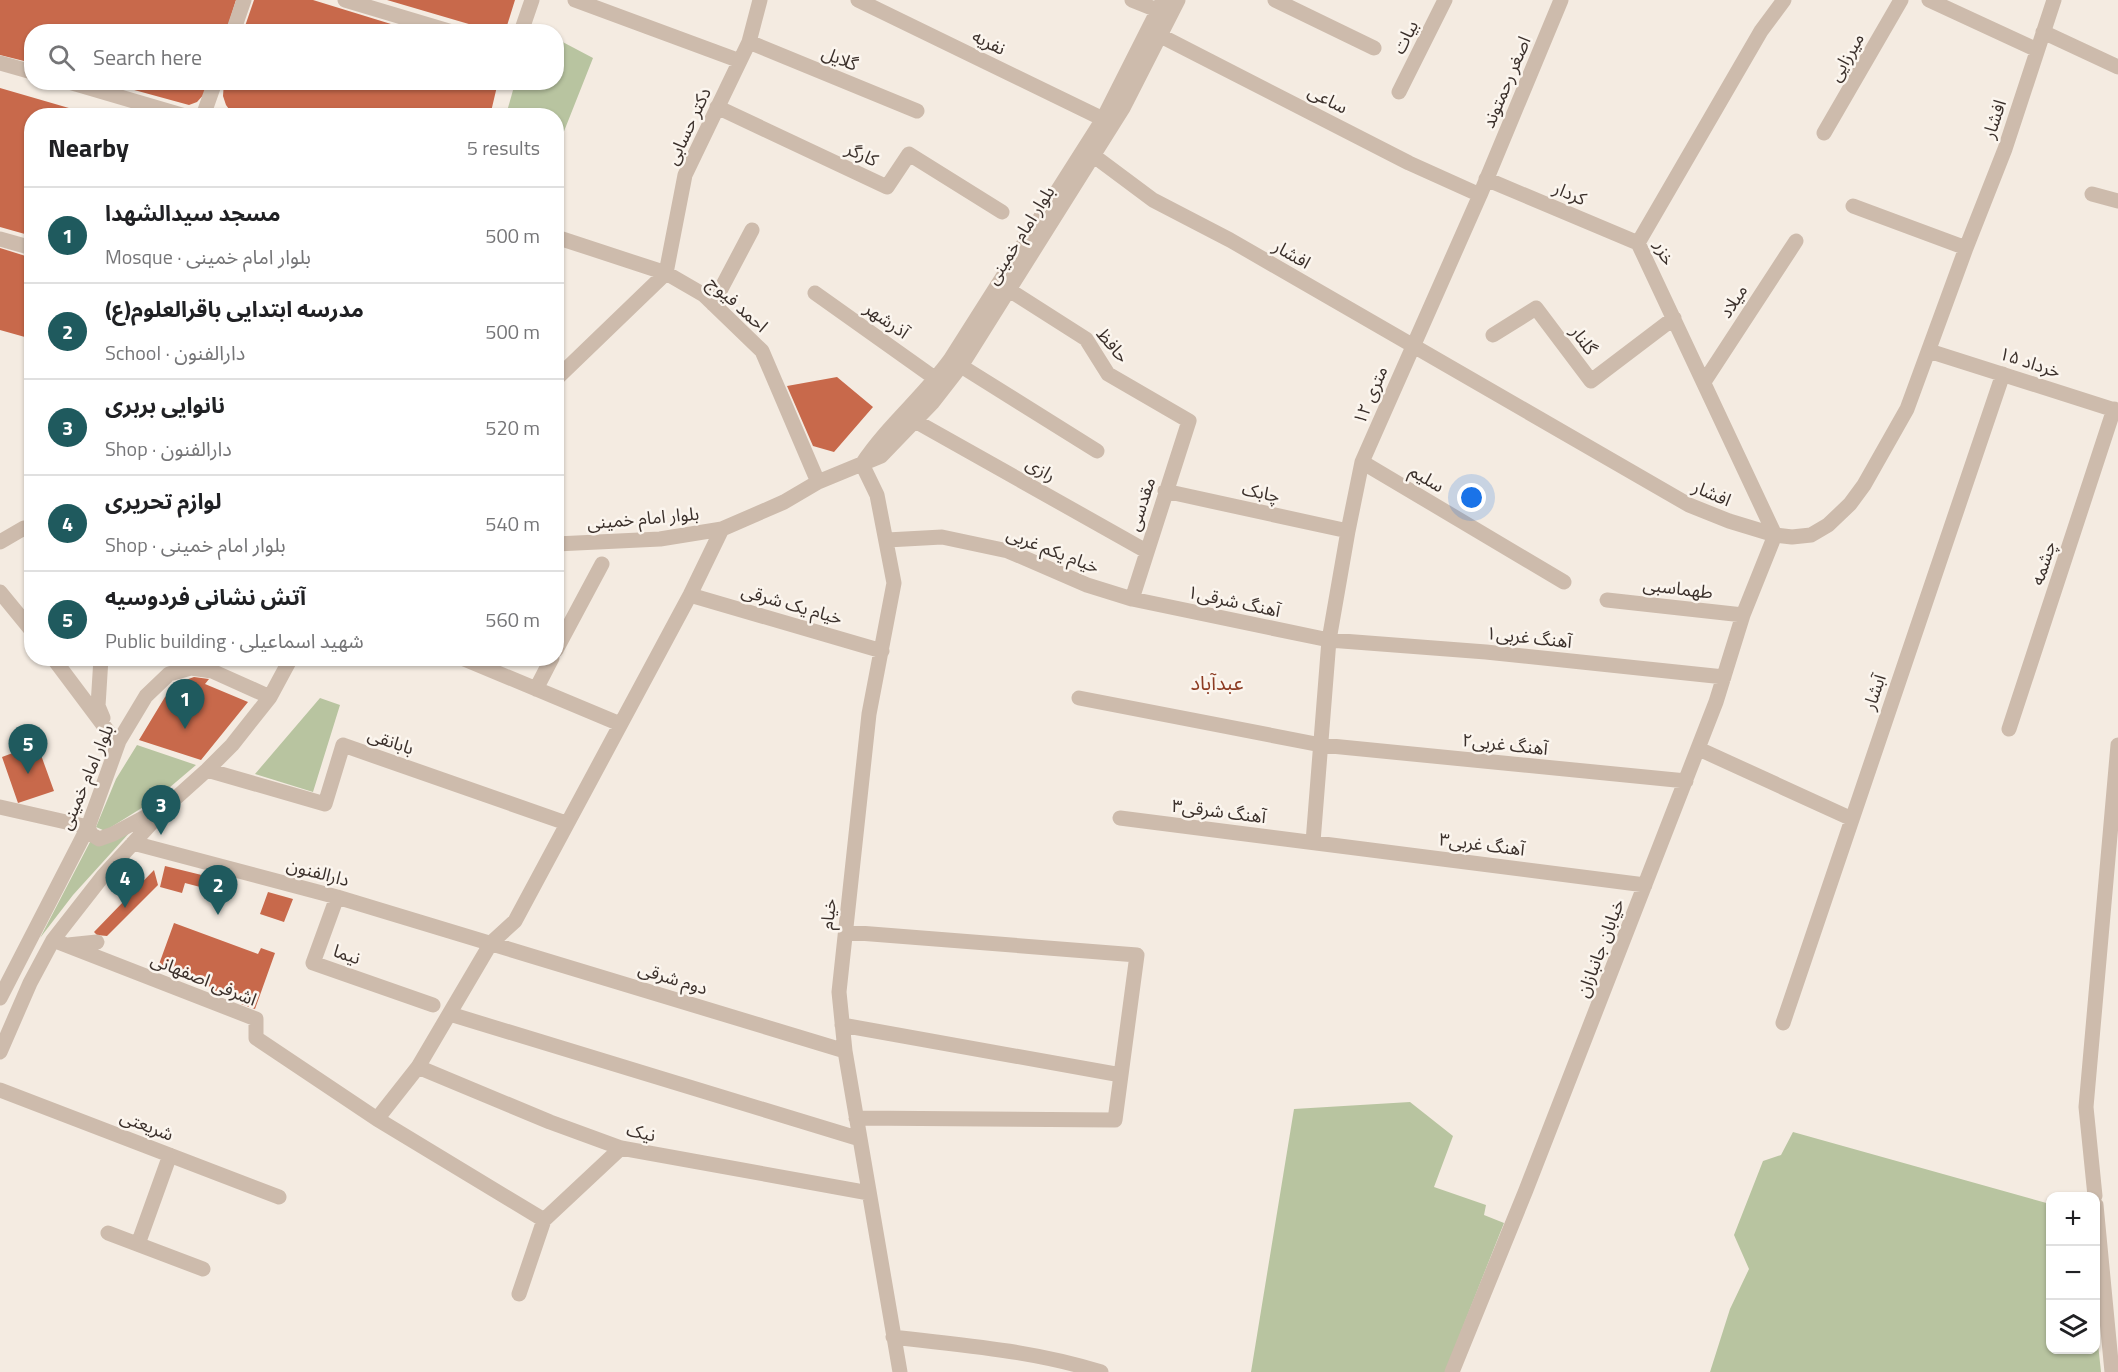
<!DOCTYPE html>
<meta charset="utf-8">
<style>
body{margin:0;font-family:"Titillium Web","Noto Sans Arabic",sans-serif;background:#f2f2f2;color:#202124}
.controls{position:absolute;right:18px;bottom:18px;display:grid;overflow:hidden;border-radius:12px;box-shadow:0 2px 4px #0004}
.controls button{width:54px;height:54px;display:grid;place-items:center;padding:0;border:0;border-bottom:2px solid #e0e0e0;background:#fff;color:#202124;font:30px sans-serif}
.you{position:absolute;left:1472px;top:498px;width:21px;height:21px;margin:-15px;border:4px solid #fff;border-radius:50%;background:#1a73e8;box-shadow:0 0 0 9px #1a73e833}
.badge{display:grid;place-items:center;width:39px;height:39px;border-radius:50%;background:#1f5a5e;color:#fff;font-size:20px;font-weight:700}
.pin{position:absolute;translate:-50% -50px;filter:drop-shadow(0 2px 3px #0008)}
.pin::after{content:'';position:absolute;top:32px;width:21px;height:18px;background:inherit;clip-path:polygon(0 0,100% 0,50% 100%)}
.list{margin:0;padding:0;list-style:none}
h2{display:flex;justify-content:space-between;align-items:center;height:78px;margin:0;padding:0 24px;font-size:26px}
h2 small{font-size:20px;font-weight:400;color:#757577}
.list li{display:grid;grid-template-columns:39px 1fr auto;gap:18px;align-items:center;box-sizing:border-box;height:96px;padding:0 24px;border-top:2px solid #e0e0e0}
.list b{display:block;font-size:22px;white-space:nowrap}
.list p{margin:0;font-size:20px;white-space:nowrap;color:#757577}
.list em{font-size:20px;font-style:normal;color:#757577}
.icon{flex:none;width:33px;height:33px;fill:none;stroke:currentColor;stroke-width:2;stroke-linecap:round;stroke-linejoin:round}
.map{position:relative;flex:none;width:2118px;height:1372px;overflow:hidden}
.search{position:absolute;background:#fff;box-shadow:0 2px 4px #0004;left:24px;top:24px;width:540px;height:66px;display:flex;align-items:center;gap:15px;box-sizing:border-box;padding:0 21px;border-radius:24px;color:#757577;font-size:22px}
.panel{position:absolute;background:#fff;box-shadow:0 2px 4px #0004;left:24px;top:108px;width:540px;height:558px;border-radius:24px}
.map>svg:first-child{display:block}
.green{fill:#b8c4a0}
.building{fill:#c8694b}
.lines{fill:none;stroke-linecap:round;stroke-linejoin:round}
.minor{stroke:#cdbbac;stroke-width:15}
.labels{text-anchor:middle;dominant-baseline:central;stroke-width:5;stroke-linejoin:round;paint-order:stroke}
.street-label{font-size:18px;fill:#3b302b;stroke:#fbf5ee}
.neighbourhood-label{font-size:20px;fill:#8c3b22;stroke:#fbf5ee}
</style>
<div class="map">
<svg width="2118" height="1372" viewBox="0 0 2118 1372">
<rect width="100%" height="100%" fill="#f4ebe1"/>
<path class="green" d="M557 39 593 58 557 149 556 116 506 115 515 83 556 82Z
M320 698 340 705 313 792 255 774Z
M137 745 196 765 156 799 105 831 96 827 116 779Z
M131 831 73 895 40 938 90 842Z
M1410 1102 1453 1136 1434 1187 1486 1205 1484 1215 1504 1223 1445 1372H1251L1294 1109Z
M1793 1132 2050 1204V1350H2096V1325L2101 1372H1710L1730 1309 1749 1269 1734 1235 1763 1161 1781 1155Z"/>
<path class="building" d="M0 0H236L226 32H32V63L0 55Z
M254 0H313L417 32H243Z
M387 0H515L505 32H496Z
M105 82H209L206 92 197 102 189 105Z
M224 82H498L490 116H234L226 105 223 96Z
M0 88 93 115 32 116V236L0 227Z
M0 248 32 258V339L0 330Z
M837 377 873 407 834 452 813 446 787 386Z
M194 677 209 679 205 684 248 702 201 760 139 740 165 697 180 682Z
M37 744 54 791 18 803 2 757Z
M165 866 222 880 219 892 185 883 182 893 160 887Z
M154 870 158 885 107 936 97 935 94 932Z
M268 892 293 899 284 922 260 914Z
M174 923 258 954 261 948 275 953 255 1009 241 1004 243 999 221 991 219 994 212 991 213 988 158 967Z"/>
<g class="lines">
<path class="minor" d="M345 0 452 32
M575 0 740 61
M858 0 1103 119
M1132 0 1157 10
M1275 0 1374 48
M1929 0 2037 50
M233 32 244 0
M521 32 532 0
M2043 32 2118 67
M1159 35 1409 163 1480 195
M749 42 917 111
M0 63 32 72
M69 82 185 116
M1399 92 1445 0
M717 107 887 187 909 154 1002 212
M203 116 215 82
M1824 133 1901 0
M1094 156 1153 200 1230 240 1689 505 1729 521 1775 535 1792 537 1811 535 1828 525 1850 504 1864 485 1907 409 1966 248 2005 149 2054 0
M1486 179 1638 243
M2092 194 2118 201
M1853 206 1966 248
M556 237 666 273 704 295 762 351 818 482
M0 239 32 248
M666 273 685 175 749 42 760 0
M1009 290 1086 339 1108 374 1189 421 1132 599
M815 293 936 379
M713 304 752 230
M1493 335 1536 308 1591 381 1674 318
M1929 351 2118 411
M961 366 1097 451
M556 379 666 273
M1704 382 1796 241
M915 421 1146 551
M1362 462 1564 582
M862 464 877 495 894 583 869 714 839 992 845 1051 900 1372
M862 464C887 426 923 397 950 360L1103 119 1163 0
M1165 491 1348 531
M1775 535 1638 243 1761 31 1784 0
M887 540 942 537 1008 551 1087 585 1132 599 1329 640 1486 652 1724 677
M0 542 24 528 32 533
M556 544 660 539 722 529 784 502 818 482 881 456 933 402 961 366 1123 108 1178 0
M0 592 32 631
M690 595 882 651
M1607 600 1743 615
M556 650 602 564
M53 658 110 734 119 741
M101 658 98 706 103 718
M462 658 620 724
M536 689 552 658
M1079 698 1321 745 1686 781
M2009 729 2114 409
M1699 749 1852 819
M207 770 325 804 343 745 566 823
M0 807 88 827
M1120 818 1645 885
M88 827 91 834 99 839 113 834 158 810
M1313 842 1329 640 1348 531 1362 462 1480 195 1561 0
M133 843 337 897 845 1051
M337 897 313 963 433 1005
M846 932 1137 955 1115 1120 856 1118
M53 940 256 1019V1038L377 1119 544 1220
M68 945 97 942
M0 998 88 827 119 741 146 696 169 674 191 668 212 671 270 697
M450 1014 860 1139
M1783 1023 2003 374
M842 1025 1121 1075
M0 1052 30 983 53 940 103 876 168 805 207 770 232 745 270 697 291 658
M418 1067 550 1122 621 1148 869 1193
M0 1090 279 1197
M377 1119 418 1067 491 943 515 921 690 595 722 529
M2095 1196 2086 1107 2118 745
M2096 1205 2112 1372
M108 1233 203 1269
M138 1244 170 1155
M519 1294 544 1220 621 1148
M893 1337C966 1346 1031 1350 1101 1372
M1452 1372 1526 1190 1716 702 1743 615 1775 535"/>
</g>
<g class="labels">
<g class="street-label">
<text transform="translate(1405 37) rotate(-63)">بیات</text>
<text transform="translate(989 42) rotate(26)">نفریه</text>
<text transform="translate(1846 57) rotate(-60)">میرزایی</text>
<text transform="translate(840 58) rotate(22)">گلایل</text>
<text transform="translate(1506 82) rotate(-67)">اصغر رحمتوند</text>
<text transform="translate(1328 99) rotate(27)">ساعی</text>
<text transform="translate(1994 119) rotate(-72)">افشار</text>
<text transform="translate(688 126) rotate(-65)">دکتر حسابی</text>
<text transform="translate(862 154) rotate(25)">کارگر</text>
<text transform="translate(1570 193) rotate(23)">کردار</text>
<text transform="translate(1020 235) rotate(-58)">بلوار امام خمینی</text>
<text transform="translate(1665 253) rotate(67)">خزر</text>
<text transform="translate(1292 254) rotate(30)">افشار</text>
<text transform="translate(1733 301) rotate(-57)">میلاد</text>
<text transform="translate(738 304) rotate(42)">احمد فیوج</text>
<text transform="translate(887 320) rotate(35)">آذرشهر</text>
<text transform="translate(1584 340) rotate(53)">گلنار</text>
<text transform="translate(1113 345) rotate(50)">حافظ</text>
<text transform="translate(2030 362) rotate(18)">۱۵ خرداد</text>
<text transform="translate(1370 395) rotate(-67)">۱۲ متری</text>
<text transform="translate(1041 469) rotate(30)">رازی</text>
<text transform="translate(1427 478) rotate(31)">سلیم</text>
<text transform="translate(1261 492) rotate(12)">چابک</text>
<text transform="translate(1712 493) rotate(23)">افشار</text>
<text transform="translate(1141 504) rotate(-72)">مقدسی</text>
<text transform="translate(643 518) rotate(-5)">بلوار امام خمینی</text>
<text transform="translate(1053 550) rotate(21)">خیام یکم غربی</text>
<text transform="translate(2043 563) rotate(-72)">چشمه</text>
<text transform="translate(1678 588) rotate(7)">طهماسبی</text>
<text transform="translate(1234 601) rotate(12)">آهنگ شرقی۱</text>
<text transform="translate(792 604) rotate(16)">خیام یک شرقی</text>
<text transform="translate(1529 637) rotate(6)">آهنگ غربی۱</text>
<text transform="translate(1874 692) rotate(-71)">آبشار</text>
<text transform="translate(391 741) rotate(19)">بابانقی</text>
<text transform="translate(1505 744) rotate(6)">آهنگ غربی۲</text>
<text transform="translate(86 777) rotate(-67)">بلوار امام خمینی</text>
<text transform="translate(1219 811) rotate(7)">آهنگ شرقی۳</text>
<text transform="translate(1482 844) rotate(7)">آهنگ غربی۳</text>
<text transform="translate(318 872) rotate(15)">دارالفنون</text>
<text transform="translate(828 914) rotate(-84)">خیام</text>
<text transform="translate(1600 948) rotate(-69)">خیابان جانبازان</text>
<text transform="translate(347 954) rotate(19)">نیما</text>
<text transform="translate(673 978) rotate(17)">دوم شرقی</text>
<text transform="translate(204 979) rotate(22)">اشرفی اصفهانی</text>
<text transform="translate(147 1125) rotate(21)">شریعتی</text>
<text transform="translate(641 1132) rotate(12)">نیک</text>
</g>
<g class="neighbourhood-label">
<text x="1217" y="682">عبدآباد</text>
</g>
</g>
</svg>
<div class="controls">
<button>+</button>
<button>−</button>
<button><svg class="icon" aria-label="layers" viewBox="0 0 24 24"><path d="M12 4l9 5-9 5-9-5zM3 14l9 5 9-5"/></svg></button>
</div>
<div class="you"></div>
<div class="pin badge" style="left:185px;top:729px">1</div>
<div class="pin badge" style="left:218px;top:915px">2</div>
<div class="pin badge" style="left:161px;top:835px">3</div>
<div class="pin badge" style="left:125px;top:908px">4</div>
<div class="pin badge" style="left:28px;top:774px">5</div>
<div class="search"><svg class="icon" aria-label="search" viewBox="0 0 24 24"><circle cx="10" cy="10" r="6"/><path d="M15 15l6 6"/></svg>Search here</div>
<section class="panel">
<h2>Nearby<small>5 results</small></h2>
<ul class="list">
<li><span class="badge">1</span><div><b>مسجد سیدالشهدا</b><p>Mosque · بلوار امام خمینی</p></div><em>500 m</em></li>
<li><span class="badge">2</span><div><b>مدرسه ابتدایی باقرالعلوم(ع)</b><p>School · دارالفنون</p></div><em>500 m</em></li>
<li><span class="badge">3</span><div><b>نانوایی بربری</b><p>Shop · دارالفنون</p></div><em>520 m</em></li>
<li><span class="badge">4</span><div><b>لوازم تحریری</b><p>Shop · بلوار امام خمینی</p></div><em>540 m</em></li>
<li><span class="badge">5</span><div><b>آتش نشانی فردوسیه</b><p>Public building · شهید اسماعیلی</p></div><em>560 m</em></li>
</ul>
</section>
</div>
